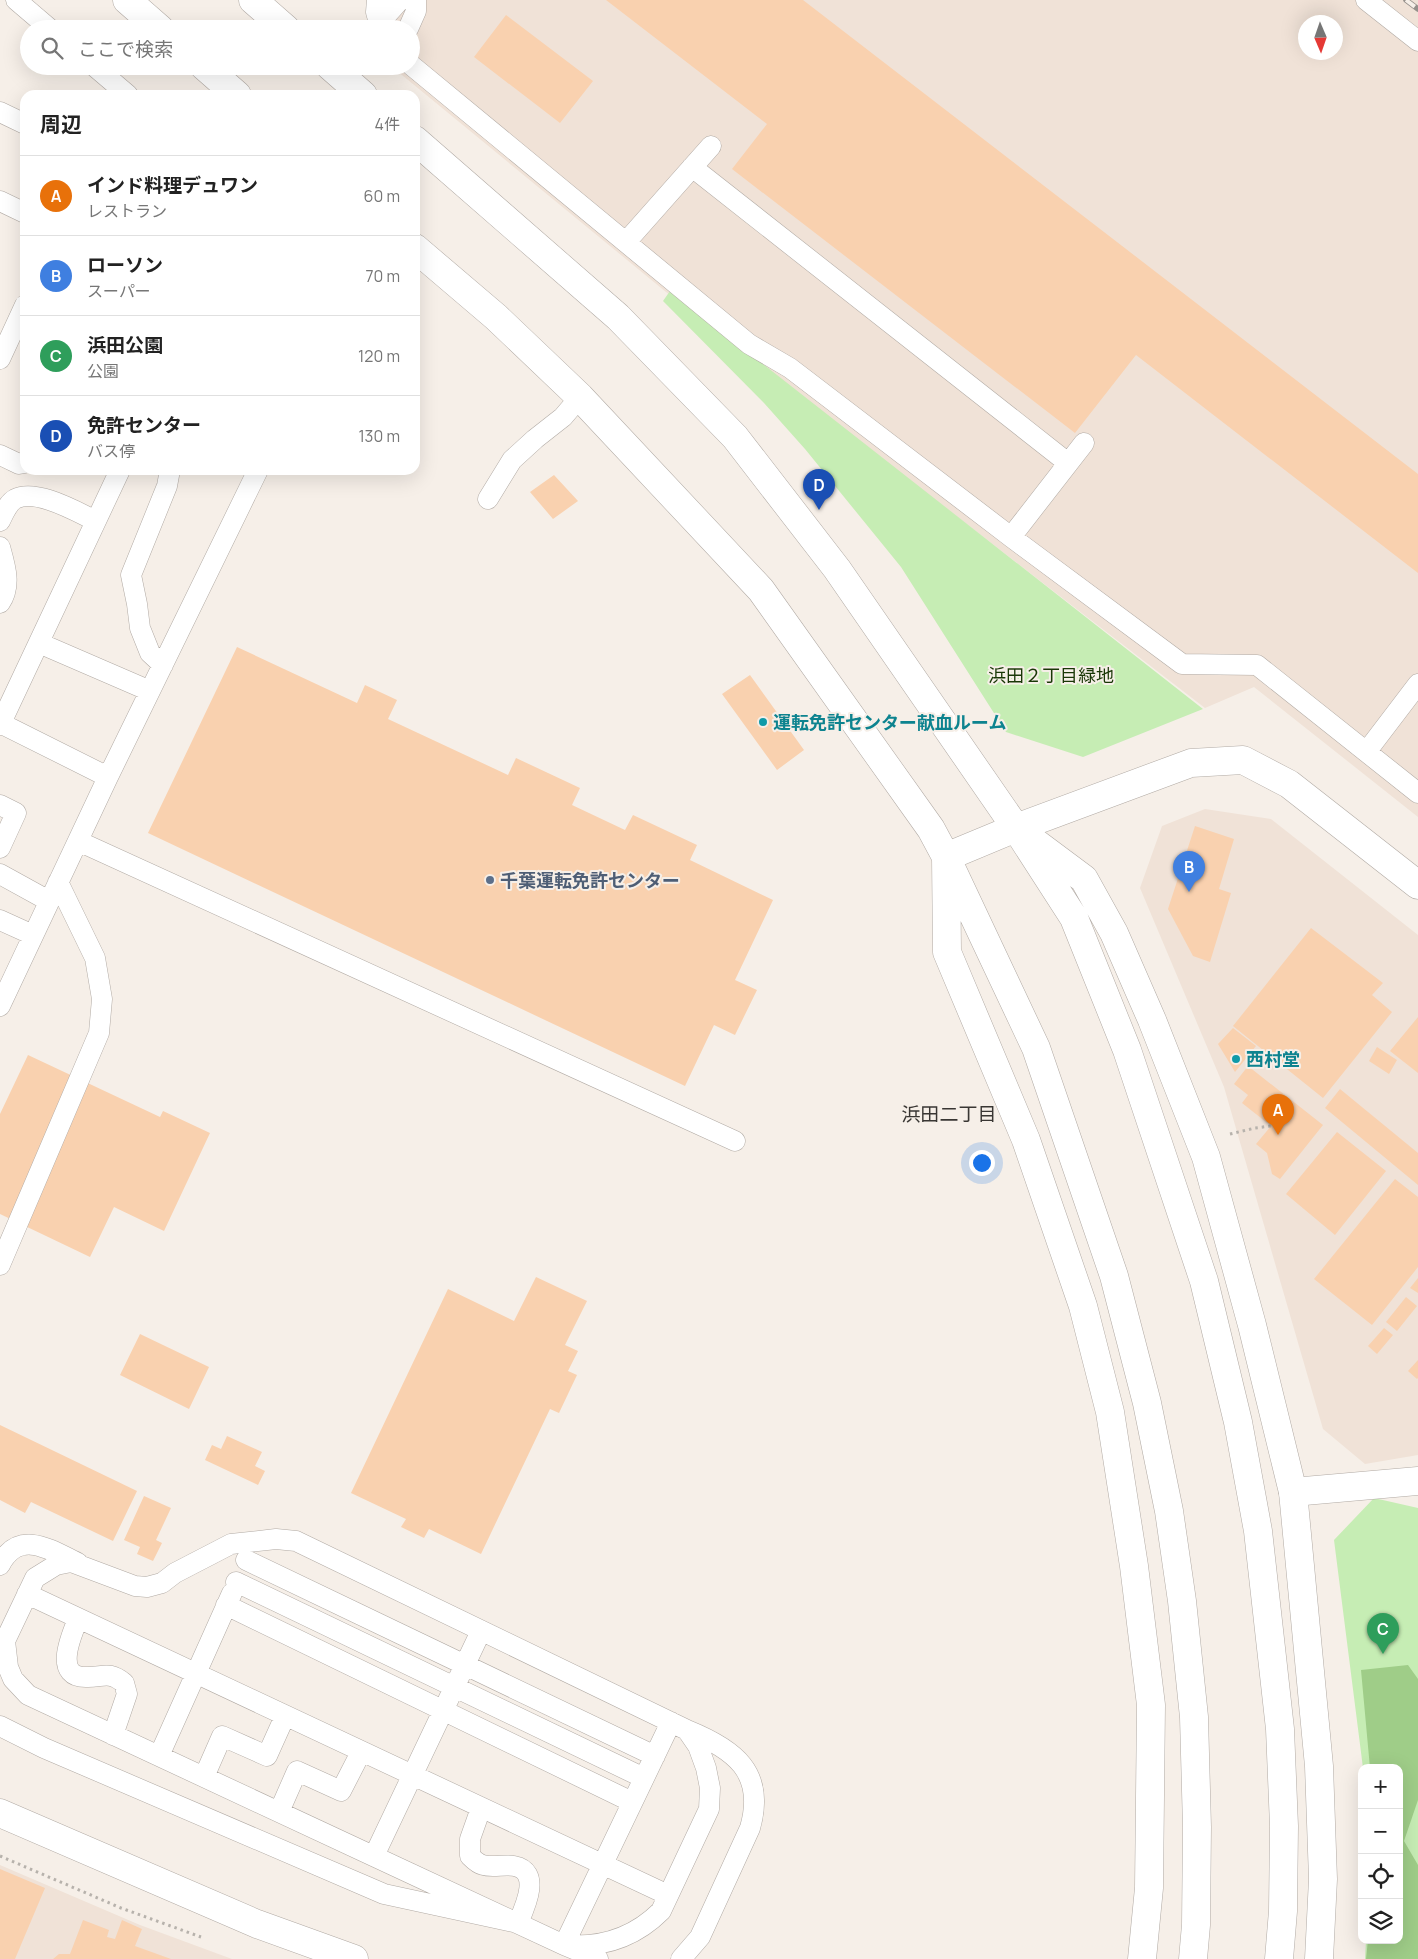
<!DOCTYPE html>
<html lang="ja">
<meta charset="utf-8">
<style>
body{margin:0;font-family:Manrope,"Noto Sans JP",sans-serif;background:#f2f2f2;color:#222}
.controls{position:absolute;right:15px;bottom:15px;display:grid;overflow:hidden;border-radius:10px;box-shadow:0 5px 20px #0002}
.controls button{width:45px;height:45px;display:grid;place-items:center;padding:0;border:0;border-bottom:1px solid #e0e0e0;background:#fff;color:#222;font:25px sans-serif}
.compass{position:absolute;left:1298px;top:15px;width:45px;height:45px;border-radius:50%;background:#fff;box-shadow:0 5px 20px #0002;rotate:178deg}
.you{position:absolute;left:981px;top:1162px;width:18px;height:18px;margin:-12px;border:4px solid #fff;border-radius:50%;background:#1a73e8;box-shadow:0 0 0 8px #1a73e833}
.badge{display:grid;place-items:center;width:32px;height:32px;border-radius:50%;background:#111827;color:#fff;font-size:16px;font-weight:700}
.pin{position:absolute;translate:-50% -41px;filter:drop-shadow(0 1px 2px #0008)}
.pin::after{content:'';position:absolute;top:26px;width:18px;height:15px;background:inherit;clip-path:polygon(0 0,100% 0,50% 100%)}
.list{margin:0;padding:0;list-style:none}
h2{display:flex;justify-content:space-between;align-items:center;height:65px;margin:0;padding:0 20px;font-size:21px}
h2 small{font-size:16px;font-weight:400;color:#767676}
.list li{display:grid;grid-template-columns:32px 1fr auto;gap:15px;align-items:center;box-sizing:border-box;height:80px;padding:0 20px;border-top:1px solid #e0e0e0}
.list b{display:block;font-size:19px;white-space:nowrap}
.list p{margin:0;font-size:16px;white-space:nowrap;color:#767676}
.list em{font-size:16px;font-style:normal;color:#767676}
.icon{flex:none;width:28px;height:28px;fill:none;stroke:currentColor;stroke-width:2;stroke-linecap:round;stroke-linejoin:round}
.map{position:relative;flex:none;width:1418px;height:1959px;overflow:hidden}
.search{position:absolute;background:#fff;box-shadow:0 5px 20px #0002;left:20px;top:20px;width:400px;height:55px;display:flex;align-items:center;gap:12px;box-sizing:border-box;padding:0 18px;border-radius:28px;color:#767676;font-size:19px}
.panel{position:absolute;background:#fff;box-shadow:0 5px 20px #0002;left:20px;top:90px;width:400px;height:385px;border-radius:15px}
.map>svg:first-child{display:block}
.built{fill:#f0e2d7;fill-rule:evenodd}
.green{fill:#c6edb4}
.forest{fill:#9fcd88}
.building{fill:#f9d1af}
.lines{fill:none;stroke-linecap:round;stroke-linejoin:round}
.service-casing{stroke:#b1aaa4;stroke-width:21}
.minor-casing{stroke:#b1aaa4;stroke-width:29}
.tertiary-casing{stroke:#b1aaa4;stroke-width:29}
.path{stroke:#b7b2ac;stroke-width:3;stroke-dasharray:2.5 4;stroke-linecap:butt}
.service{stroke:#fff;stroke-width:20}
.minor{stroke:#fff;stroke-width:28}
.tertiary{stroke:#fff;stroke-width:28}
.rail-casing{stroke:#95908b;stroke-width:5.5}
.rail{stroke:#f6efe8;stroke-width:4;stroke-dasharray:11;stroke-linecap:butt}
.culture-dot{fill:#0f9aa8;stroke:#f6efe8;stroke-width:2}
.service-dot{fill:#5c6f8a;stroke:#f6efe8;stroke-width:2}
.labels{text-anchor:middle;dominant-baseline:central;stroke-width:4;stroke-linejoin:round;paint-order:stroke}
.park-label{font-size:18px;fill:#193706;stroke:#f6efe8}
.culture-label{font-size:18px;font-weight:bold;fill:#0d838f;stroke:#f6efe8;text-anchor:start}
.service-label{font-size:18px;font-weight:bold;fill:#4e5e75;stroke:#f6efe8;text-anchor:start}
.neighbourhood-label{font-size:19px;fill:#393633;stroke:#f6efe8}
</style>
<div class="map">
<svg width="1418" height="1959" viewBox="0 0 1418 1959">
<rect width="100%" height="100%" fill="#f6efe8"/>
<path class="built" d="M401 0H1418V817L1254 687 1205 708 666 292 391 66H411V29H387ZM1306 22H1336V52H1306Z
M1205 809 1271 819 1418 935V1455L1365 1464 1323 1429 1224 1087 1140 888 1162 826Z
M0 1865 140 1925 232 1959H0Z"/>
<path class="green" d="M670 291 1203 709 1083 757 1006 732 901 567 805 449 764 403 663 301Z
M1374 1498 1418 1508V1959H1365L1366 1940H1399V1768H1363L1334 1540Z"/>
<path class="forest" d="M1408 1665 1418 1679V1800L1404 1841 1418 1865V1959H1366L1368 1940H1399V1768H1370L1361 1670Z"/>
<path class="building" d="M606 0H803L1418 474V573L1136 355 1075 433 732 169 767 124Z
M506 15 593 81 560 123 474 57Z
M554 475 578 501 553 519 530 492Z
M237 647 357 703 365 685 397 700 388 719 508 775 516 758 580 788 572 805 625 830 633 815 697 845 690 860 773 900 735 980 757 990 735 1035 714 1025 685 1086 148 833Z
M750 675 804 750 777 770 722 694Z
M1195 826 1234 839 1219 889 1231 893 1210 962 1193 956 1168 909Z
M1311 928 1383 983 1372 995 1392 1012 1323 1098 1233 1026Z
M1418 1017V1073L1390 1051Z
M1233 1028 1256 1046 1235 1072 1218 1044Z
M1377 1047 1397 1060 1389 1074 1369 1061Z
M28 1055 160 1117 163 1111 210 1133 164 1231 114 1207 90 1257 0 1214V1114Z
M1248 1066 1323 1125 1280 1179 1272 1174 1267 1153 1256 1144 1271 1126 1242 1103 1248 1095 1234 1084Z
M1340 1089 1418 1153V1185L1325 1108Z
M1337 1132 1386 1171 1335 1235 1286 1194Z
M1395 1179 1418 1197V1267L1372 1325 1314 1279Z
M536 1277 587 1301 565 1345 578 1351 568 1371 577 1375 559 1413 550 1409 481 1554 429 1529 424 1538 401 1527 406 1519 351 1493 448 1289 514 1321Z
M1418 1278V1293L1410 1288Z
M1406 1297 1417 1306 1397 1331 1386 1322Z
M1384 1328 1393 1335 1377 1354 1368 1346Z
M140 1334 209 1367 189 1409 120 1375Z
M1418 1360V1378L1417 1379 1408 1371Z
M0 1425 137 1491 113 1541 31 1502 25 1513 0 1500Z
M227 1436 262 1452 255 1466 265 1471 258 1485 205 1460 212 1445 221 1449Z
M144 1496 171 1508 156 1540 162 1543 153 1561 137 1554 140 1547 124 1540Z
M0 1869 45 1888 15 1959H0Z
M83 1920 109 1930 107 1937 115 1939 122 1920 142 1929 135 1946 171 1959H53L59 1954H70Z"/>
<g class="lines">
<defs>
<path id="service" d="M16 0 50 29
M377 0 376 12 379 23
M1366 0 1418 41
M374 29 400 0
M408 29 416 11V0
M411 65 749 344 790 368 1011 537 1182 664 1257 665 1418 793
M94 66 128 95
M0 112 25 124
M692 167 1068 463
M0 201 25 213
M626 242 711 146
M0 359 25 305
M0 455 19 464 25 463
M488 499 512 460 535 439 563 417 580 397
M0 521C4 513 8 503 15 499 36 488 77 512 96 521
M1011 537 1084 443
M0 547C5 565 12 586 0 603
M39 643 150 691
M163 665 150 653 140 628 137 604 131 575 167 486 170 470
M0 723 108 777
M0 725 120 470
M1367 751 1418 684
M0 805 16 813 0 848
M78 841 735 1141
M0 874 49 901
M0 920 33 935
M0 1006 108 777 258 470
M0 1265 99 1033 102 999 95 958 58 882
M276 1539 296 1541 687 1730 698 1746 706 1768 710 1788 709 1809 661 1911C634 1938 601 1948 564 1945L28 1695 13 1679 8 1667 5 1641 35 1578 56 1565 71 1562 135 1586 147 1587 162 1583 175 1573 231 1544Z
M246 1560 655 1756
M0 1565C19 1528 51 1550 78 1563
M236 1582 644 1778
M27 1594 668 1895
M226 1605 632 1802
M78 1619C71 1636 52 1679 88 1677 104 1677 109 1671 124 1683L127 1694 113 1735
M0 1726 44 1748 384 1894 518 1923C525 1907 542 1871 514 1866 504 1864 493 1868 483 1865 478 1864 474 1860 470 1856V1839L481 1808
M159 1756 232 1593
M204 1777 222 1736 267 1756 285 1716
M279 1812 297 1771 341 1791 361 1752
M374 1856 481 1631
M598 1959 564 1945 671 1722
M681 1959 700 1937 750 1828C766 1772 734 1749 687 1730"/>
<path id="minor" d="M1293 1492 1418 1481
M0 1813 257 1924 354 1959"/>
<path id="tertiary" d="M127 0 160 29
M253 0 286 29
M204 66 237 95
M330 66 363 95
M415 140 618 317 735 437 837 569 1016 828 1074 918 1127 1050 1204 1281 1238 1422 1258 1531 1280 1729 1284 1826 1283 1911 1279 1959
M415 248 496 317 580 397 761 590 931 829 946 857 1036 1048 1114 1276 1147 1403 1169 1511 1182 1601 1194 1717 1197 1827 1196 1925 1193 1959
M1029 838 1084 879 1114 933 1152 1020 1206 1157 1252 1325 1293 1492 1319 1766 1323 1879 1319 1959
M1142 1959 1149 1888 1151 1705 1134 1566 1110 1412 1083 1306 1026 1140 947 952 946 857 1016 828 1191 763 1243 760 1289 784 1418 885"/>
</defs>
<use href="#service" class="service-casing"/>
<use href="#minor" class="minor-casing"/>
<use href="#tertiary" class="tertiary-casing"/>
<path class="path" d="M1230 1134 1255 1128 1271 1126
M0 1856 121 1908 201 1937"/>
<use href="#service" class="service"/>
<use href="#minor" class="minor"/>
<use href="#tertiary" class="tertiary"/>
<defs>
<path id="rail" d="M1406 0 1418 9"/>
</defs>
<use href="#rail" class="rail-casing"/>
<use href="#rail" class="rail"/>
</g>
<g class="culture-dot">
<circle cx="763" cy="722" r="5"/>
<circle cx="1236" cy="1059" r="5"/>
</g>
<circle class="service-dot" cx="490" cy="880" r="5"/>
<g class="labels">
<g class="park-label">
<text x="1051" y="675">浜田２丁目緑地</text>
</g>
<g class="culture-label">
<text x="773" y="722">運転免許センター献血ルーム</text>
<text x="1246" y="1059">西村堂</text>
</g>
<g class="service-label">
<text x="500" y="880">千葉運転免許センター</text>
</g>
<g class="neighbourhood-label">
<text x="949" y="1114">浜田二丁目</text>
</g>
</g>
</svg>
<div class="controls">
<button>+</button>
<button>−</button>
<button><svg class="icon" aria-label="locate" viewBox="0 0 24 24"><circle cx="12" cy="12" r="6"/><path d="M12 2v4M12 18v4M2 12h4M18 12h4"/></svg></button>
<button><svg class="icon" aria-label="layers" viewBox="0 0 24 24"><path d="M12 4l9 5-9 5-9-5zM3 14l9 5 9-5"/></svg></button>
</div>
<svg class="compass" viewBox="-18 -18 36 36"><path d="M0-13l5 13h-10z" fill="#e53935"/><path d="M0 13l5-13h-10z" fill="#767676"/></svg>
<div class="you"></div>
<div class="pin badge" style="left:1278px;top:1135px;background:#e8710a">A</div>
<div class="pin badge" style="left:1189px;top:892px;background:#3f7fe0">B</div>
<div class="pin badge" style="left:1383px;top:1654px;background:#2e9e5b">C</div>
<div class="pin badge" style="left:819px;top:510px;background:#1a4fb4">D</div>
<div class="search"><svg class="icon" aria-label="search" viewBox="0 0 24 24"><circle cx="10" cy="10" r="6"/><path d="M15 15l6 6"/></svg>ここで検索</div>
<section class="panel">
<h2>周辺<small>4件</small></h2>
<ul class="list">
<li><span class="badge" style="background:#e8710a">A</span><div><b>インド料理デュワン</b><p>レストラン</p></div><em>60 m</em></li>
<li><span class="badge" style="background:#3f7fe0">B</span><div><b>ローソン</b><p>スーパー</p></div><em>70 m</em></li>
<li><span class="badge" style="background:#2e9e5b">C</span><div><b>浜田公園</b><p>公園</p></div><em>120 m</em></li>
<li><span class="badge" style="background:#1a4fb4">D</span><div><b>免許センター</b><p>バス停</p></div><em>130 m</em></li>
</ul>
</section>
</div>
